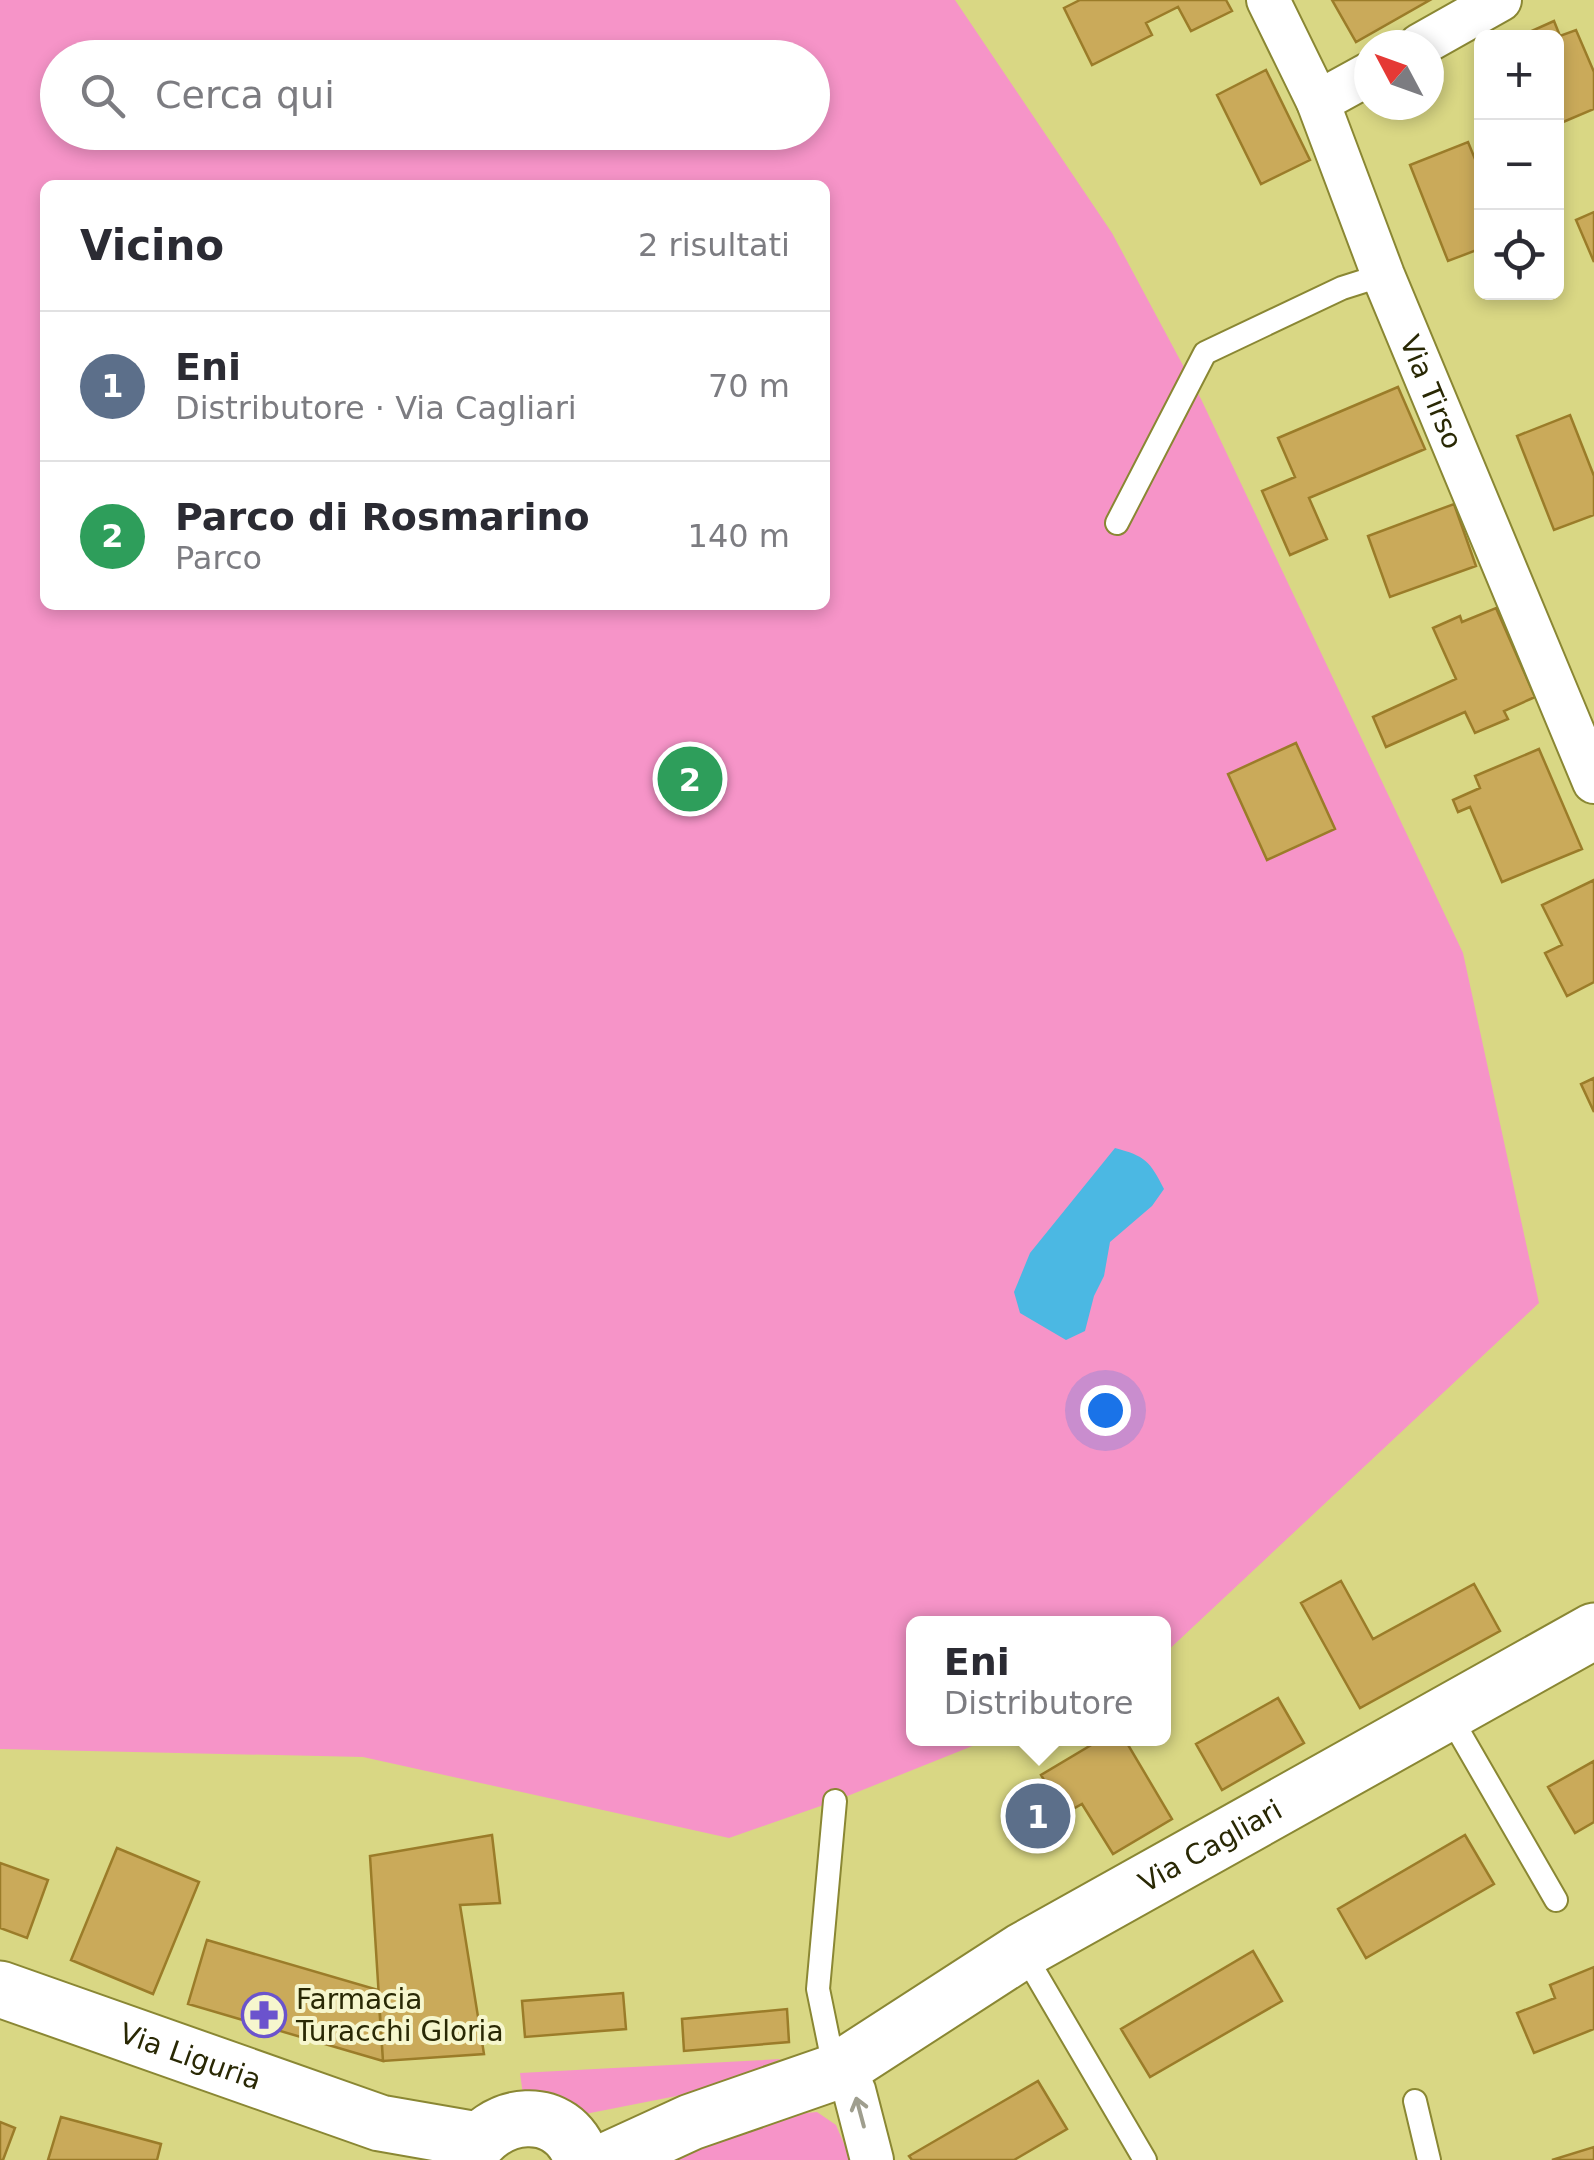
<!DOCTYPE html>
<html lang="it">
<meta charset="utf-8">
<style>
body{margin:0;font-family:"DejaVu Sans",sans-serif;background:#f2f2f3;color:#2b2b33}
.controls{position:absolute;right:30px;top:30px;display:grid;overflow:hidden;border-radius:15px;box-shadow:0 5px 15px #0003}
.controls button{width:90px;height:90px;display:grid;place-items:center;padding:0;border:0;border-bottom:2px solid #e1e1e2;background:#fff;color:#2b2b33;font:50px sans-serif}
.compass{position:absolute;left:1354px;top:30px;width:90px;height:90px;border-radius:50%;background:#fff;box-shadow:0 5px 15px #0003;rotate:311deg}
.you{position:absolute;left:1105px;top:1410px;width:35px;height:35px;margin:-25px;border:8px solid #fff;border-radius:50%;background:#1a73e8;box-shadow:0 0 0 15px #1a73e833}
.badge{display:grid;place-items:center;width:65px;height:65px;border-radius:50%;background:#db2777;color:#fff;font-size:32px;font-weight:700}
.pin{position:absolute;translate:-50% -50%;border:5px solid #fff;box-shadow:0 2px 10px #0006}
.popup{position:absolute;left:906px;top:1616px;width:265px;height:130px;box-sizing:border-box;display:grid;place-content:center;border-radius:15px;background:#fff;filter:drop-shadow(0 2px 8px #0005);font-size:32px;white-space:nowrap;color:#7c7c81}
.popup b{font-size:38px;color:#2b2b33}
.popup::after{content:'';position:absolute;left:50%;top:100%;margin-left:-20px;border:20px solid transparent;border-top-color:#fff}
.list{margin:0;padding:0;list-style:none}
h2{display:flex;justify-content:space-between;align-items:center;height:130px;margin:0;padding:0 40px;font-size:42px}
h2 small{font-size:32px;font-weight:400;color:#7c7c81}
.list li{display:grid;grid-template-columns:65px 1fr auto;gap:30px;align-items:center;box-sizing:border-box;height:150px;padding:0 40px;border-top:2px solid #e1e1e2}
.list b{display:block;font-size:38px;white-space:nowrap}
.list p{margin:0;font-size:32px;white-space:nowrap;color:#7c7c81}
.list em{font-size:32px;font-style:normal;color:#7c7c81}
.icon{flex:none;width:55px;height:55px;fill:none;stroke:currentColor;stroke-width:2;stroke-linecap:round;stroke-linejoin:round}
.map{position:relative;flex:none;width:1594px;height:2160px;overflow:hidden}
.search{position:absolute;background:#fff;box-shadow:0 5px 15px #0003;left:40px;top:40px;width:790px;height:110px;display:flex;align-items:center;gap:25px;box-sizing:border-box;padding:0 35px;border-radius:55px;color:#7c7c81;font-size:38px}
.panel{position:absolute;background:#fff;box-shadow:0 5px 15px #0003;left:40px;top:180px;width:790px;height:430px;border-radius:15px}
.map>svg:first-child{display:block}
.green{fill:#f694c8;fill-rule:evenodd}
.water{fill:#4bb8e3}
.building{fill:#caaa5a;stroke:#9b7c29;stroke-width:2.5}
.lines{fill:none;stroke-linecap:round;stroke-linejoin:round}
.lane-casing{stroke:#8a8733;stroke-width:26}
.street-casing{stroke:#8a8733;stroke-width:46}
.secondary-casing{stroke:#8a8733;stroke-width:59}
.lane{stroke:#fff;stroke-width:22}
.street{stroke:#fff;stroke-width:42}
.secondary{stroke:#fff;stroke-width:55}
.oneway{stroke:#9f9e8e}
.labels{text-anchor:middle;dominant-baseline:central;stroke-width:8;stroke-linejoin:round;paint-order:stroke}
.street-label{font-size:28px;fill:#292804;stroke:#f6f6cd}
.poi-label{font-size:28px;fill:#292804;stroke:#f6f6cd;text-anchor:start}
</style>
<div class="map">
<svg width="1594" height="2160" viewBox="0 0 1594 2160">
<rect width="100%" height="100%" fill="#d9d784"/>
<path class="green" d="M0 0H955L1112 233 1201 399 1463 953 1539 1303 1163 1655V1624H913V1738L990 1739 835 1801 729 1838 363 1757 0 1749ZM58 58H812V132H58ZM45 185H825V605H45Z
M781 2059 707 2090 575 2116 524 2102 520 2073Z
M817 2112 836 2125 851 2160H668L806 2113Z"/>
<path class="water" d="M1115 1148C1145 1156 1150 1161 1164 1189L1152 1206 1110 1242 1104 1276 1094 1296 1085 1331 1066 1340 1020 1313 1014 1292 1030 1253Z"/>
<path class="building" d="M1080 0H1226L1232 11 1191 31 1178 7 1146 23 1152 35 1092 65 1064 8Z
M1332 0H1430L1356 42Z
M1554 21 1560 36 1576 30 1594 72V109L1556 125V38H1516Z
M1266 70 1310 160 1261 184 1217 95Z
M1468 142 1482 176V248L1448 261 1410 165Z
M1594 212V262L1576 220Z
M1398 387 1425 449 1309 498 1327 539 1290 555 1262 491 1295 477 1278 438Z
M1570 415 1594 476V515L1554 530 1517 436Z
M1454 504 1476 566 1390 597 1368 536Z
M1496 608 1535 697 1504 711 1508 719 1475 733 1465 712 1386 747 1373 717 1456 679 1433 628 1460 616 1462 622Z
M1296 743 1335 829 1267 860 1228 774Z
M1539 749 1582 849 1502 882 1470 807 1458 812 1453 800 1480 788 1475 776Z
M1594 880V982L1567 996 1545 953 1562 945 1542 905Z
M1594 1078V1112L1581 1084Z
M1341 1581 1373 1639 1474 1584 1500 1631 1360 1708 1301 1603Z
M1278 1698 1304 1743 1222 1790 1196 1744Z
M1103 1738H1124L1172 1819 1113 1854 1082 1804 1064 1814 1041 1775Z
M1594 1761V1822L1575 1833 1548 1787Z
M492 1835 500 1903 460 1905 484 2054 383 2061 370 1856Z
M1465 1835 1494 1884 1366 1958 1338 1909Z
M117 1848 199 1882 153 1994 71 1960Z
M0 1863 48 1880 27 1938 0 1928Z
M207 1940 378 1990 383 2061 188 2004Z
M1253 1951 1282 2001 1150 2077 1121 2029Z
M1594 1967V2029L1534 2053 1517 2013 1555 1998 1550 1985Z
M623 1993 626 2029 525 2037 522 2001Z
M787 2009 789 2042 684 2051 682 2019Z
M1038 2081 1067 2129 1014 2160H912L909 2156Z
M61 2117 161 2144 157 2160H48Z
M0 2122 15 2128 3 2160H0Z
M1594 2147V2160H1552Z"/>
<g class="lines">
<defs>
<path id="lane" d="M1117 523 1205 353 1342 288 1383 275
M1448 1713 1556 1900
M1023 1952 1145 2160
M835 2072 818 1989 835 1801
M1415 2101 1429 2160"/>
<g id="street">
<path id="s1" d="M1268 0 1318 102 1383 275 1594 782"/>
<path d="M1420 45 1500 0"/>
<path d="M1318 102 1369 74"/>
<path d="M835 2072 854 2090 872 2160"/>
</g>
<g id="secondary">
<path id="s2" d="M0 1989 380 2123 478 2140"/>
<path d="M467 2160C490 2109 564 2101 582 2160"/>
<path id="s3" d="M608 2160 691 2122 835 2072 1022 1951 1594 1631"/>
</g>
</defs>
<use href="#lane" class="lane-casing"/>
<use href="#street" class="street-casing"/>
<use href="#secondary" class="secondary-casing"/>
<use href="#lane" class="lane"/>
<use href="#street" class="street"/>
<use href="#secondary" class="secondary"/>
</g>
<defs><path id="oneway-shaft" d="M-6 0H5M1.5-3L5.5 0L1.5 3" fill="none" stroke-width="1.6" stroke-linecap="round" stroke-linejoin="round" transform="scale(2.5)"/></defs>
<use class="oneway" href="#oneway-shaft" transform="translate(860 2112) rotate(-105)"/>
<defs>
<symbol id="pharmacy-ring" viewBox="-11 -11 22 22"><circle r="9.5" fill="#f6f6cd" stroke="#6b53cd" stroke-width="1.5"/><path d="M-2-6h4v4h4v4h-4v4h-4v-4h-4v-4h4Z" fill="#6b53cd"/></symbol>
</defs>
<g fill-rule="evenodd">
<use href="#pharmacy-ring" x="239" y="1990" width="50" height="50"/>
</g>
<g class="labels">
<g class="street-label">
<text stroke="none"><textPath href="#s1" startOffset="425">Via Tirso</textPath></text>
<text stroke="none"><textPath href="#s3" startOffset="682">Via Cagliari</textPath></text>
<text stroke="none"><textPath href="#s2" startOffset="202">Via Liguria</textPath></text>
</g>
<g class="poi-label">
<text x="296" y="1999">Farmacia<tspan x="296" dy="32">Turacchi Gloria</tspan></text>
</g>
</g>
</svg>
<div class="controls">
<button>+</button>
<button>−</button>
<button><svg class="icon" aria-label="locate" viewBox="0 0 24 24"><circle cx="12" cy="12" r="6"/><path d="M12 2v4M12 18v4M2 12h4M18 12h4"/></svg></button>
</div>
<svg class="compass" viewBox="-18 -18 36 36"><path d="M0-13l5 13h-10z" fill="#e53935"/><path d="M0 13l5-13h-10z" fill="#7c7c81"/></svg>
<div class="you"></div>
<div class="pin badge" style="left:1038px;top:1816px;background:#5c6f8a">1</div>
<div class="popup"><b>Eni</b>Distributore</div>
<div class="pin badge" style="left:690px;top:779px;background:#2e9e5b">2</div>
<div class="search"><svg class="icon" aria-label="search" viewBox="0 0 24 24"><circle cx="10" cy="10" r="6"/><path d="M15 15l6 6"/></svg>Cerca qui</div>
<section class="panel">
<h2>Vicino<small>2 risultati</small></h2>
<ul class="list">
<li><span class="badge" style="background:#5c6f8a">1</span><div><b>Eni</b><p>Distributore · Via Cagliari</p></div><em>70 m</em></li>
<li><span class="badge" style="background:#2e9e5b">2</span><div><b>Parco di Rosmarino</b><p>Parco</p></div><em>140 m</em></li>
</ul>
</section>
</div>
